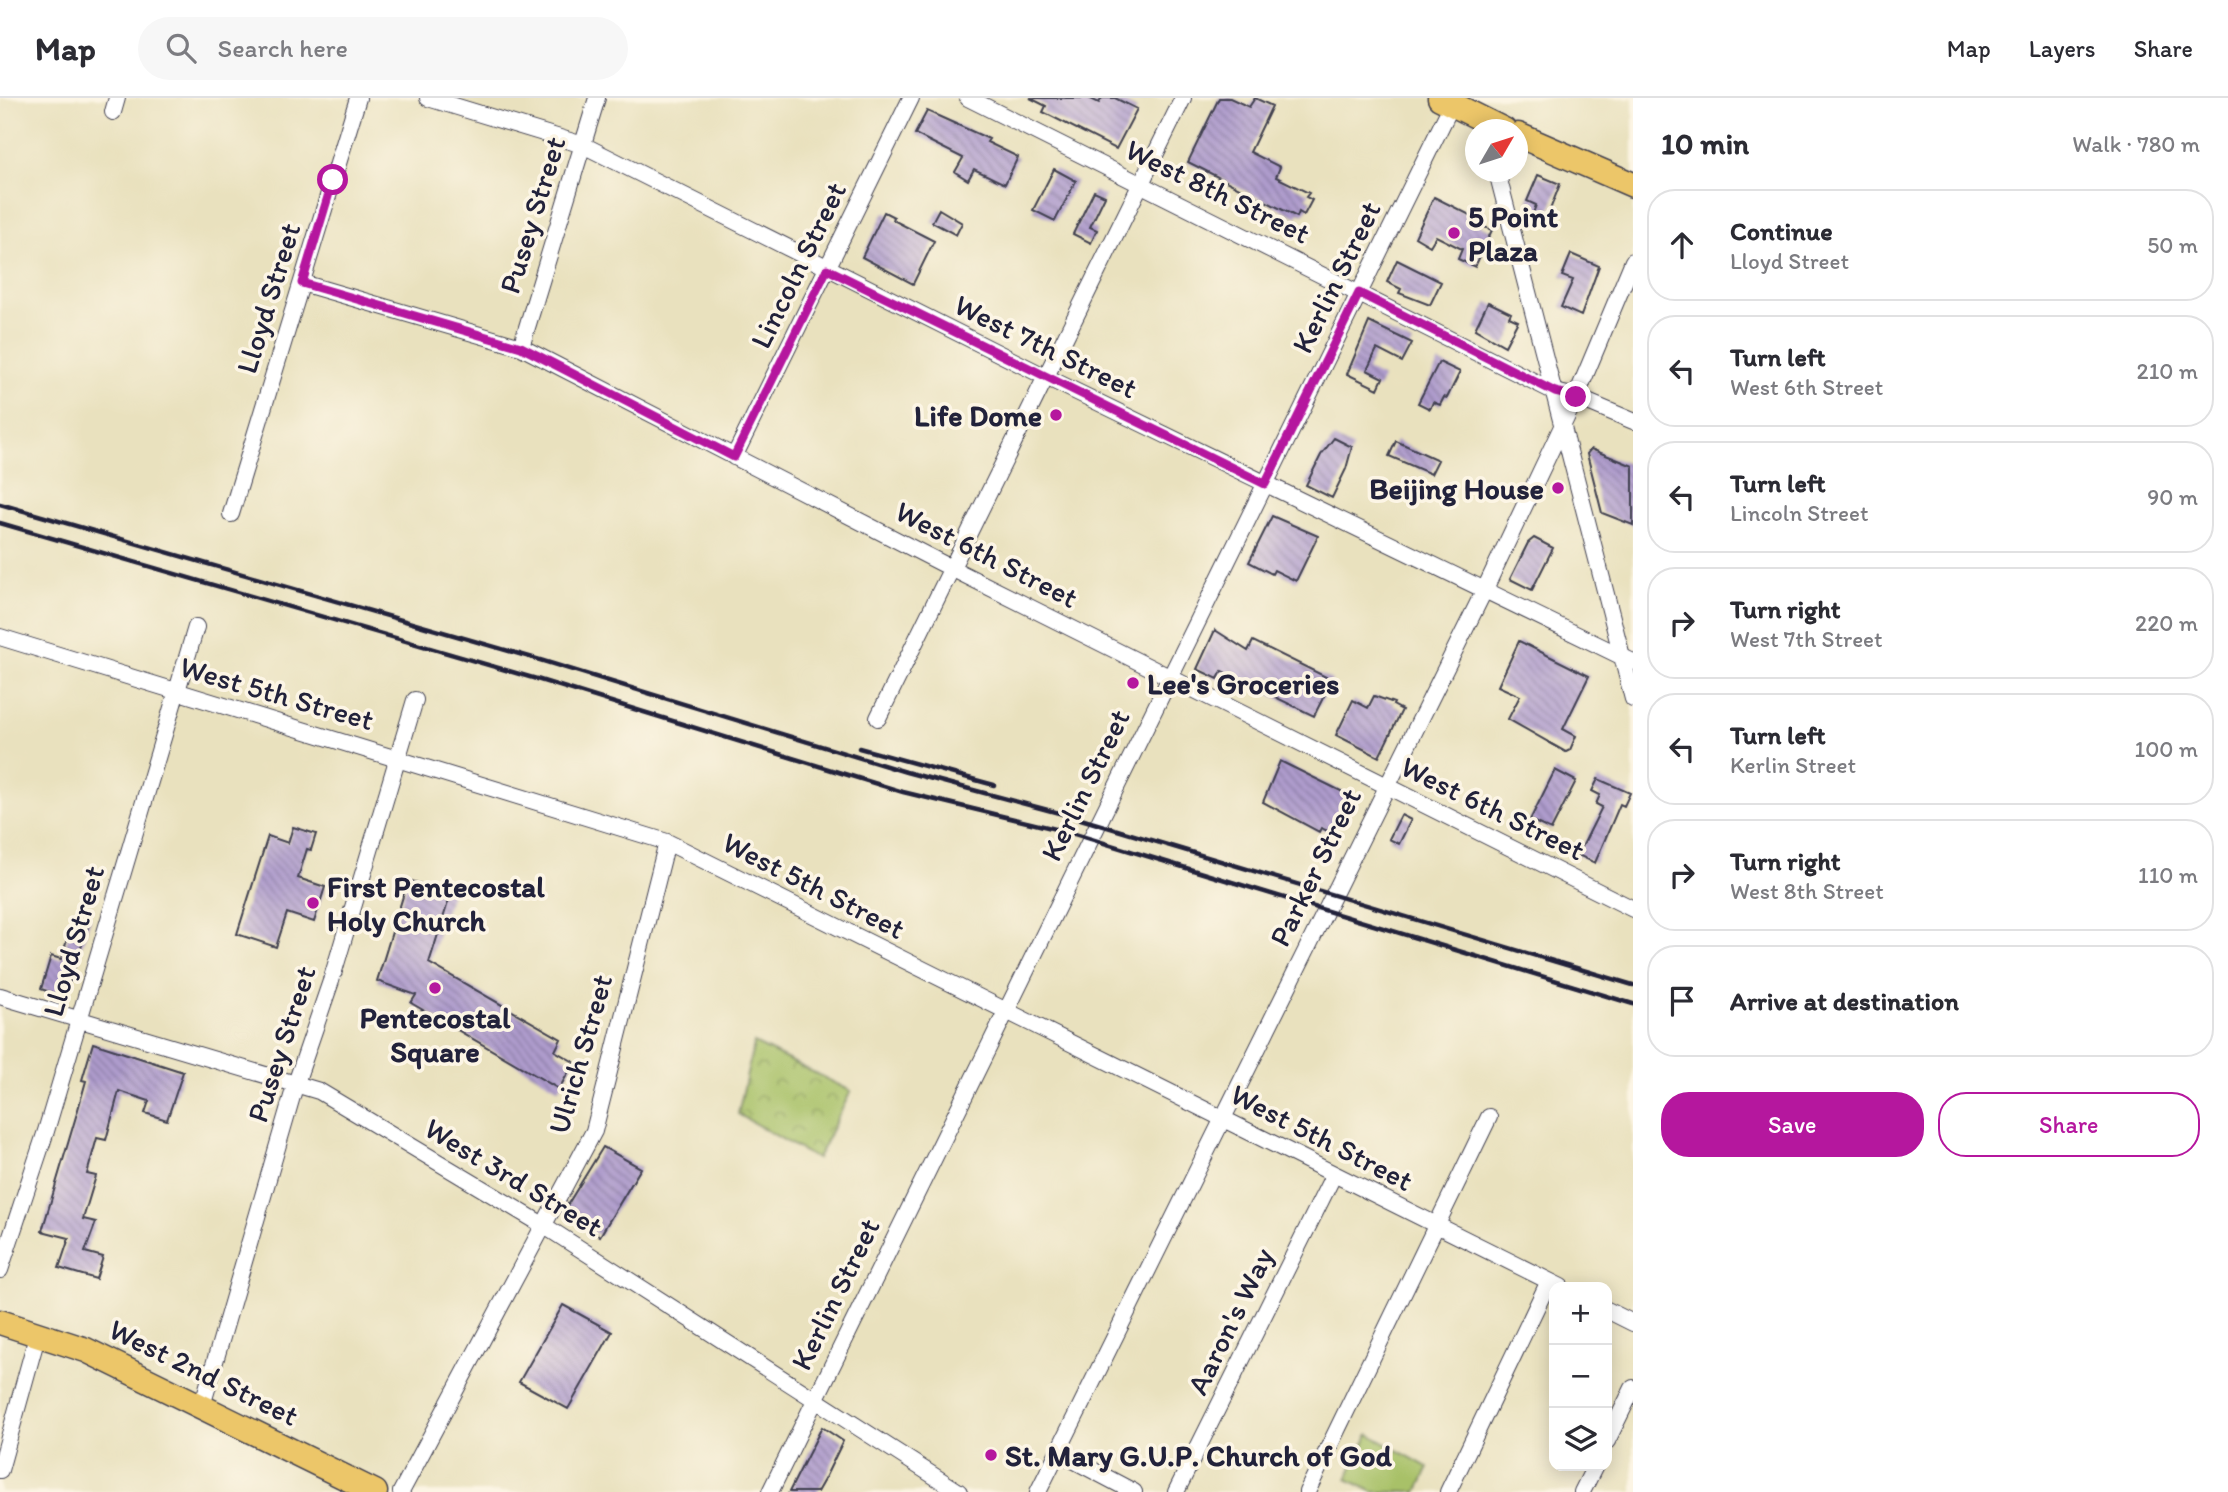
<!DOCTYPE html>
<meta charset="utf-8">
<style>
body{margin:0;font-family:Itim,sans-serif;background:#f7f7f7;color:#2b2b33}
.controls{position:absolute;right:21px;bottom:21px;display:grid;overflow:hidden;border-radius:14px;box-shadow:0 4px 18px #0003}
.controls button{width:63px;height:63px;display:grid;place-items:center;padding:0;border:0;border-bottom:2px solid #e1e1e2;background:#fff;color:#2b2b33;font:35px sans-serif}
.compass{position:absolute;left:1465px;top:21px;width:63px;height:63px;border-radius:50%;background:#fff;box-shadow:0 4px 18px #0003;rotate:51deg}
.stop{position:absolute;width:21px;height:21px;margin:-16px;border:5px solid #b5179e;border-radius:50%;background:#fff}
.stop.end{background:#b5179e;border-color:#fff;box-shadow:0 2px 7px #0008}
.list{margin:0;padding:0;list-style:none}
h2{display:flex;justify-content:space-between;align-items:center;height:91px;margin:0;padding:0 28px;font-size:30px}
h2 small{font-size:23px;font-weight:400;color:#7c7c81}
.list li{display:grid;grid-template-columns:46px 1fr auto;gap:21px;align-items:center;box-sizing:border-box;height:112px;margin:0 14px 14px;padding:0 14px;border:2px solid #e1e1e2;border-radius:28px}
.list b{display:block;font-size:26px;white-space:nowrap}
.list p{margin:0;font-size:23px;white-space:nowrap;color:#7c7c81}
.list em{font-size:23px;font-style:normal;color:#7c7c81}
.actions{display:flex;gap:14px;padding:21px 28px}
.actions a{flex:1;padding:16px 0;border:2px solid #b5179e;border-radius:28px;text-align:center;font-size:24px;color:#b5179e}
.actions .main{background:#b5179e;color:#fff}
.icon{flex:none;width:38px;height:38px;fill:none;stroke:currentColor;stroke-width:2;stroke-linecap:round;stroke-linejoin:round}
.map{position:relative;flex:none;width:1633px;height:1394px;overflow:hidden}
header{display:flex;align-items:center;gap:42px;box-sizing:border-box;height:98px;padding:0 35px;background:#fff;border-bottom:2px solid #e1e1e2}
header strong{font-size:33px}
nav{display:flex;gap:38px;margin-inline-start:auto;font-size:24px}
.search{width:490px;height:63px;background:#f7f7f7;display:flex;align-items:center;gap:18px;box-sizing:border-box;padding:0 24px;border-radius:38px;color:#7c7c81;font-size:26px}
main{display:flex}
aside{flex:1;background:#fff}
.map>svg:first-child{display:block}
.park{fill:url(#park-crowns);stroke:#657251;stroke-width:2}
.pitch{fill:#a8c167;stroke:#657251;stroke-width:2}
.building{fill:url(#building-back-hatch)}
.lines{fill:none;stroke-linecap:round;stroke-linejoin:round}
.minor-casing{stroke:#403f4f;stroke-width:18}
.primary-casing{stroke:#403f4f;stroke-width:27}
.minor{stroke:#fff;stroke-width:16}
.primary{stroke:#ecc669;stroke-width:24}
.rail{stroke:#22223b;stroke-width:4.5}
.route{stroke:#b5179e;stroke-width:9}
.poi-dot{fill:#b5179e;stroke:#fcf5e5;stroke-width:2.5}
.labels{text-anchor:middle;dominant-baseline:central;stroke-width:7;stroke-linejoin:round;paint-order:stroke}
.street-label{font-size:30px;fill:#22223b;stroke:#fcf5e5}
.poi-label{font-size:30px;font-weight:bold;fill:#22223b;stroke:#fcf5e5;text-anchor:start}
</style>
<header>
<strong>Map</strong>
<div class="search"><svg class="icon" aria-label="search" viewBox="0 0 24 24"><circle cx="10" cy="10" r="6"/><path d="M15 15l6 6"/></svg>Search here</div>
<nav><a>Map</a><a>Layers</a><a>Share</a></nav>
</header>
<main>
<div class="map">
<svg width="1633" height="1394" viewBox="0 0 1633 1394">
<defs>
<pattern id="park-crowns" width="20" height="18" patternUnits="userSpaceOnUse" patternTransform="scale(1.75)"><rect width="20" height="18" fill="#a8c167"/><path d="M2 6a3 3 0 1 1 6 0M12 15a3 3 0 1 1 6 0" fill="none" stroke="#889c56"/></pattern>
<pattern id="building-back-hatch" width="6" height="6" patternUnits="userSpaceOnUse" patternTransform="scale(1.75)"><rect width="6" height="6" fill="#ae9bcc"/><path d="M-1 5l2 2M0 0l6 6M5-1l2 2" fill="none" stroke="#8d7ea7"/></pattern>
</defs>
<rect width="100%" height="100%" fill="#fcf5e5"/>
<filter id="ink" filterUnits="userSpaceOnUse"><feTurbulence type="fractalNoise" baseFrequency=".0143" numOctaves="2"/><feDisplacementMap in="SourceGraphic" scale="14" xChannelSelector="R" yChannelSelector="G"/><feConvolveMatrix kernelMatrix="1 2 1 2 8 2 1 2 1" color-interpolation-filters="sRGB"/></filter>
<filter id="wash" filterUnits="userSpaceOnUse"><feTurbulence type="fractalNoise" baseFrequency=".00686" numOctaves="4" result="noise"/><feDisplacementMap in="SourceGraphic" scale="28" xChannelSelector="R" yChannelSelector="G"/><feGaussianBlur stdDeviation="1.57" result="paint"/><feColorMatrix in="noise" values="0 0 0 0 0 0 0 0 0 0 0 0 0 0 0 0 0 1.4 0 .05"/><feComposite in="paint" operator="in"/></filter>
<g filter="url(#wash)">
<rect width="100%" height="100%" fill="#e9e1be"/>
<path class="park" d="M754 945 851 993 817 1061 738 1016Z"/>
<path class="pitch" d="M1369 1336 1429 1370 1417 1394H1373L1347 1381Z"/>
<g id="blocks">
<path class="building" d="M1030 0H1089L1099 5 1102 0H1115L1137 11 1116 51 1043 14 1046 8Z
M1219 0H1230L1249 9 1255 0 1272 8 1250 54 1280 69 1276 79 1309 95 1306 99 1312 102 1304 117 1299 114 1297 119 1188 64Z
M927 13 989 41 987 44 1018 59 1005 86 974 71 968 82 955 74 963 60 915 36Z
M1054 71 1076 83 1055 123 1033 112Z
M1538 77 1560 86 1544 127 1531 121 1536 107 1527 103Z
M1094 93 1105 98 1090 129 1097 132 1091 145 1073 136Z
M1434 99 1480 122 1477 126 1492 132 1475 169 1458 161 1462 151 1436 138 1430 148 1415 139Z
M939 111 962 125 956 137 932 124Z
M884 114 894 119 893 122 934 143 913 186 862 159Z
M1571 156 1599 168 1581 218 1561 209 1573 182 1562 178Z
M1397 162 1441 184 1430 207 1399 195 1401 191 1387 184Z
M1488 204 1511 215 1509 219 1518 223 1505 248 1475 231Z
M1369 224 1412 245 1402 264 1377 251 1367 272 1383 280 1378 291 1347 276Z
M1439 264 1460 274 1447 300 1444 299 1440 307 1433 304 1430 311 1418 305Z
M1334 340 1352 349 1346 371 1332 400 1306 387 1321 357Z
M1396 343 1438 362 1431 376 1389 358Z
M1591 351 1633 368V427L1602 415 1587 356Z
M1272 418 1318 438 1296 483 1274 472 1272 476 1249 464Z
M1534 440 1553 450 1532 492 1510 481 1528 445Z
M1215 532 1248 553 1253 543 1332 582 1314 618 1222 573 1218 581 1197 571Z
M1519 543 1589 578 1563 631 1576 638 1570 652 1566 654 1508 621 1520 598 1498 588Z
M1374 598 1394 605 1393 607 1402 612 1379 659 1336 637 1353 602 1368 610Z
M1280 663 1349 697 1330 734 1321 730 1319 734 1263 704Z
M1555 672 1576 683 1551 732 1530 722Z
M1598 681 1630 695 1624 708 1620 706 1595 765 1578 757 1602 709 1596 706 1600 697 1592 693Z
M1401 717 1411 722 1399 746 1389 741Z
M293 729 316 736 311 752 307 751 298 780 325 789 314 824 287 815 276 849 237 836 268 738 288 745Z
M408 782 451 795 429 865 561 941 555 953 574 964 559 991 411 905 416 897 377 883Z
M76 814 91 819 65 899 41 891 51 858 61 861Z
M93 945 183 974 167 1022 145 1015 149 1003 119 993 106 1042 97 1040 87 1076 96 1078 83 1121 96 1124 85 1154 103 1159 96 1181 59 1170 69 1140 42 1133 77 1015 86 983 82 982Z
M603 1049 641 1070 600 1138 563 1114Z
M563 1207 612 1234 568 1311 519 1284Z
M822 1329 843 1343 825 1380 817 1394H789Z"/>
</g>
</g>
<g filter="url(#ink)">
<use href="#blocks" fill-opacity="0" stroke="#403f4f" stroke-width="2"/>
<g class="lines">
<defs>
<path id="minor" d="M428 0 583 47 1046 279 1633 564
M968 0 1555 294 1576 299 1633 323
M113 14 117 0
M1497 74 1633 601
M302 185 521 249 951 470 1633 811
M521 249 597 0
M734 359 911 0
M231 416 358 0
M0 539 667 744 1561 1189
M878 620 1183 0
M0 898 319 993 543 1127 959 1394
M0 1172 46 1033 196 529
M1607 1212 1633 1225
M202 1308 295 988 331 883 415 602
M1607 1343 1633 1290
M1058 1354 1134 1394
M0 1372 38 1235
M401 1394 594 1033 667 744
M770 1394 1452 6
M1038 1394 1484 493 1576 299 1633 163
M1176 1394 1334 1076
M1307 1394 1489 1019
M1448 1394 1549 1183
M1582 1394 1595 1368"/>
<path id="primary" d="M1440 0 1504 32
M1518 37 1633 87
M0 1224 86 1252 375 1394"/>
</defs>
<use href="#minor" class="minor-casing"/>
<use href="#primary" class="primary-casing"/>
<use href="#minor" class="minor"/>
<use href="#primary" class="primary"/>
<path class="rail" d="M0 406 540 562 906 674 1074 719 1633 887
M0 425 540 582 903 694 1068 734 1633 906
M859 650 994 687"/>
</g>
</g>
<g class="lines" filter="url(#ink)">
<path class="route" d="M333 82 302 185 521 249 734 359 827 171 1265 386 1359 195 1555 294 1576 299"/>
</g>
<g class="poi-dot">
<circle cx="1454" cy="135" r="7"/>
<circle cx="1056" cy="317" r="7"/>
<circle cx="1558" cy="390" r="7"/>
<circle cx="1133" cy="585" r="7"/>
<circle cx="313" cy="805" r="7"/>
<circle cx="435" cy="890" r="7"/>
<circle cx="991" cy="1357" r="7"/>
</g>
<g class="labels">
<g class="street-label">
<text transform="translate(1218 93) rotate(26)">West 8th Street</text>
<text transform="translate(532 117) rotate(-73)">Pusey Street</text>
<text transform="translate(798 167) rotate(-64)">Lincoln Street</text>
<text transform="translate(1336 179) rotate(-64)">Kerlin Street</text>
<text transform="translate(268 200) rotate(-73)">Lloyd Street</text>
<text transform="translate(1046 248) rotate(26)">West 7th Street</text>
<text transform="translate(987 456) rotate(27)">West 6th Street</text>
<text transform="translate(277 595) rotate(16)">West 5th Street</text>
<text transform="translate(1085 687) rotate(-64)">Kerlin Street</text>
<text transform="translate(1493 710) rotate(26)">West 6th Street</text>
<text transform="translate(1315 769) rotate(-64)">Parker Street</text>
<text transform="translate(814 787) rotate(27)">West 5th Street</text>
<text transform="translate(73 843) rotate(-74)">Lloyd Street</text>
<text transform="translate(281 946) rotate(-72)">Pusey Street</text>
<text transform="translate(580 956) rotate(-74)">Ulrich Street</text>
<text transform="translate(1322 1039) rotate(27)">West 5th Street</text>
<text transform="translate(514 1079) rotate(31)">West 3rd Street</text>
<text transform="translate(835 1196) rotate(-64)">Kerlin Street</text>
<text transform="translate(1230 1223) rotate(-64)">Aaron's Way</text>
<text transform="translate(204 1274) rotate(26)">West 2nd Street</text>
</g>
<g class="poi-label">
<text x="1468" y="118">5 Point<tspan x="1468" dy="34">Plaza</tspan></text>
<text x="1042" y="317" text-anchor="end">Life Dome</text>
<text x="1544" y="390" text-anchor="end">Beijing House</text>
<text x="1147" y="585">Lee's Groceries</text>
<text x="327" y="788">First Pentecostal<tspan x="327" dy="34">Holy Church</tspan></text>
<text x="435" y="919" text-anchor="middle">Pentecostal<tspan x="435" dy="34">Square</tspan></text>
<text x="1005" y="1357">St. Mary G.U.P. Church of God</text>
</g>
</g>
</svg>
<div class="controls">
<button>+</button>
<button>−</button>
<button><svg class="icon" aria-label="layers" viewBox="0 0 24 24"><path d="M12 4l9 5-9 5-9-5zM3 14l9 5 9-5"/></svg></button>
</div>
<svg class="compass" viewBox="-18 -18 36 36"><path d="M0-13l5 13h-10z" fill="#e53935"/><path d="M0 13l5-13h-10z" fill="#7c7c81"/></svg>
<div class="stop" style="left:333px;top:82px"></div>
<div class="stop end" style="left:1576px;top:299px"></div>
</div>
<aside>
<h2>10 min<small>Walk · 780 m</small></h2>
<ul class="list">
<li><svg class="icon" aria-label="ahead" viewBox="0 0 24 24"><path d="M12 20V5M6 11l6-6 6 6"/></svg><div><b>Continue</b><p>Lloyd Street</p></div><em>50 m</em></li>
<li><svg class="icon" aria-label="left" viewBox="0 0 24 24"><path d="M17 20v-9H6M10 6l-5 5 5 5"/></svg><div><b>Turn left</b><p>West 6th Street</p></div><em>210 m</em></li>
<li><svg class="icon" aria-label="left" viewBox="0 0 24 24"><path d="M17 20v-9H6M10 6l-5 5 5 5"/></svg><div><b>Turn left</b><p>Lincoln Street</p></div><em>90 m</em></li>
<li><svg class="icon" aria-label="right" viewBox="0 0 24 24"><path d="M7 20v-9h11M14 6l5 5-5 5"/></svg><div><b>Turn right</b><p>West 7th Street</p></div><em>220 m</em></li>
<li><svg class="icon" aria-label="left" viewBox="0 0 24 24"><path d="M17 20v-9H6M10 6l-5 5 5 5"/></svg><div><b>Turn left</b><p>Kerlin Street</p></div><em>100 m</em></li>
<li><svg class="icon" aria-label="right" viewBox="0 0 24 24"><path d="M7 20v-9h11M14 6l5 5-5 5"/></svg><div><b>Turn right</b><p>West 8th Street</p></div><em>110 m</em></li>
<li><svg class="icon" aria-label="arrive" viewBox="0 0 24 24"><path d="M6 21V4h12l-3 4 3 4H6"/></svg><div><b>Arrive at destination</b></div></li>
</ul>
<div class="actions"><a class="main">Save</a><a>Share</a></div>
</aside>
</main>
